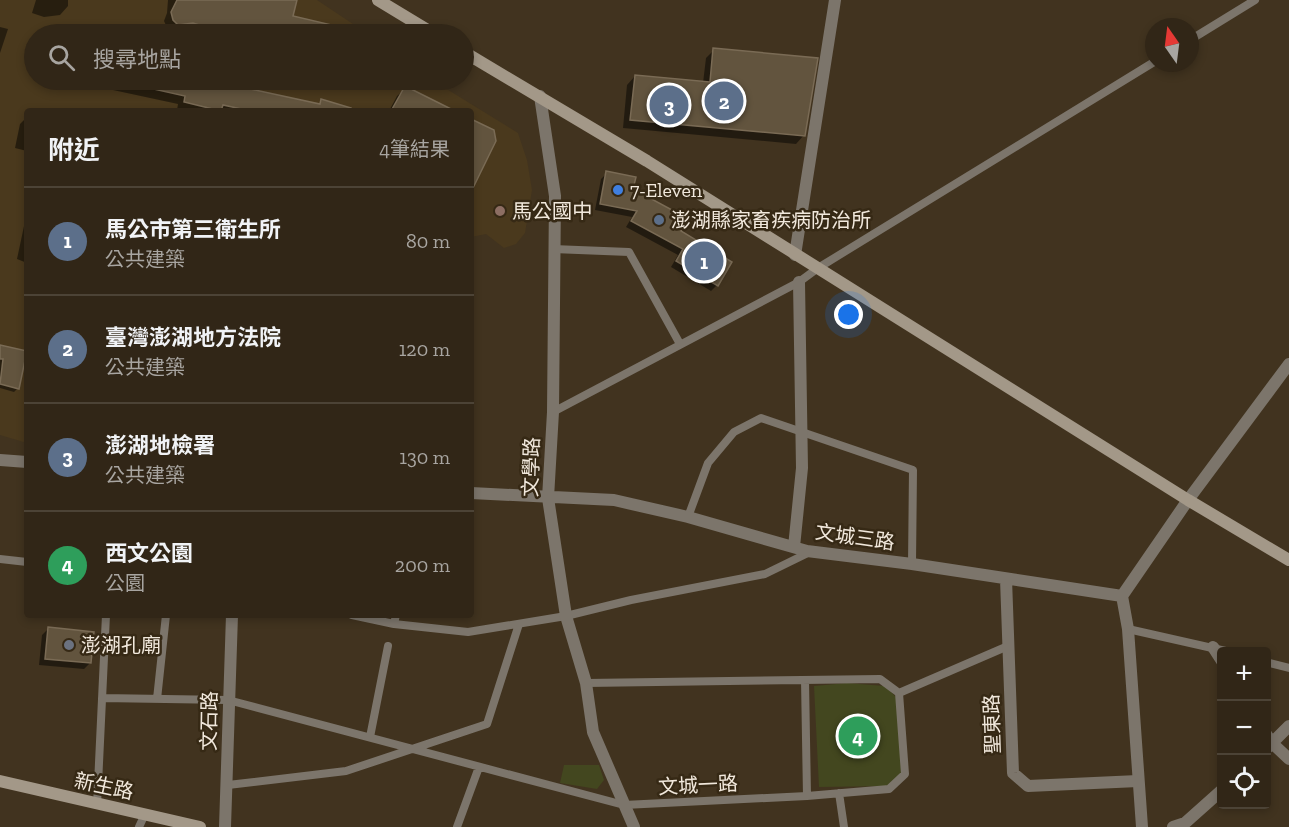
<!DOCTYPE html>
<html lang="zh-TW">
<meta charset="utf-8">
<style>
body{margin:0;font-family:"Zilla Slab","Noto Sans TC",serif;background:#392e20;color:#f1f3f6}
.controls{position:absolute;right:18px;bottom:18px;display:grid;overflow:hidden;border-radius:6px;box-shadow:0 3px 9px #0003}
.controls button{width:54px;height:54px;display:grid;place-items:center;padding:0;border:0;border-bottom:2px solid #4c4336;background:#312617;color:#f1f3f6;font:30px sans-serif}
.compass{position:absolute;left:1145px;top:18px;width:54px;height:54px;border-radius:50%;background:#312617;box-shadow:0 3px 9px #0003;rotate:346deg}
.you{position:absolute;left:849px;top:315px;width:21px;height:21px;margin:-15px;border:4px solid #fff;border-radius:50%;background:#1a73e8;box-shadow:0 0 0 9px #1a73e833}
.badge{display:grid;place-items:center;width:39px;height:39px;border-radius:50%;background:#1a73e8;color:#fff;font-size:20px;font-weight:700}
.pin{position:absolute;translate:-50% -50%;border:3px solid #fff;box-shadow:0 2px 6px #0006}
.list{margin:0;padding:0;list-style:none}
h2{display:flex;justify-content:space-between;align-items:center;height:78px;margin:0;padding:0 24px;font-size:26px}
h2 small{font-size:20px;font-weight:400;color:#a8a5a1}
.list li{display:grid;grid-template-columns:39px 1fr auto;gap:18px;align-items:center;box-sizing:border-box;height:108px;padding:0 24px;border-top:2px solid #4c4336}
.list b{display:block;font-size:22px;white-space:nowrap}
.list p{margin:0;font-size:20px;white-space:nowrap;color:#a8a5a1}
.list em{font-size:20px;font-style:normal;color:#a8a5a1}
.icon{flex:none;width:33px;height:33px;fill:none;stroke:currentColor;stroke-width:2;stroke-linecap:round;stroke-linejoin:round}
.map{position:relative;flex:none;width:1289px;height:827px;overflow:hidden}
.search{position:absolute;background:#312617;box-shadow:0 3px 9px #0003;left:24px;top:24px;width:450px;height:66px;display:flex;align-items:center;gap:15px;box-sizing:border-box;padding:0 21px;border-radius:33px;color:#a8a5a1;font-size:22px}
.panel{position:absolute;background:#312617;box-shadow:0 3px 9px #0003;left:24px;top:108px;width:450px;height:510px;border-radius:6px}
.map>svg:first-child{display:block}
.built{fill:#4a391d}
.green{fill:#43471f}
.shadow{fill:#0007}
.building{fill:#62543e;stroke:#7a6b55;stroke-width:1.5}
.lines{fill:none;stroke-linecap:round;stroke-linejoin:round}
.service{stroke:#7c756b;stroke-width:8}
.minor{stroke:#7c756b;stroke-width:12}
.secondary{stroke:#a39888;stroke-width:12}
.shop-dot{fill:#3f7fe0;stroke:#362915;stroke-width:2}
.education-dot{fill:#8d6e63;stroke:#362915;stroke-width:2}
.service-dot{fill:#5c6f8a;stroke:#362915;stroke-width:2}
.worship-dot{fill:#6b7280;stroke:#362915;stroke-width:2}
.labels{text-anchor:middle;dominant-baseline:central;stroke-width:5;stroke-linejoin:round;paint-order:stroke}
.poi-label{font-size:20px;fill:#f1e8dc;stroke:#362915;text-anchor:start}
.street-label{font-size:20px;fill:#f1e8dc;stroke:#362915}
</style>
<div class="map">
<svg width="1289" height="827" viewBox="0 0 1289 827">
<rect width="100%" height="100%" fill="#41331f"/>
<path class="built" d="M0 0H317L368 34H34V80H432L518 133 527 160 532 190 525 233 516 244 504 248 486 234 471 237V111H27V443L0 435Z"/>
<path class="green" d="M847 683 885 686 897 698 903 773 889 786 819 787 814 686Z
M564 765H599L604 780 597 789 560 783Z"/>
<path class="shadow" d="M36 0H68V6L60 15 44 17 32 13Z
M168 0H296L291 17 332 27 340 34H197L184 31 169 32 164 21 167 13Z
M0 27 8 29 0 53Z
M714 50 804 135 796 144 623 128 627 85 635 76 703 83 706 58Z
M60 80H227L225 85 318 105 322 101 340 111H182L177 110 178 104 71 81 67 85H62Z
M304 80H334L327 87Z
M406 88 452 111H389L397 96Z
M27 117V151L15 148 20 124Z
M607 173 632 190 679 232 717 285 711 291 671 267 678 255 626 227 632 217 595 210 601 179Z
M27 212V263L17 259Z
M0 346 18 388 14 392 0 388Z
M48 629 90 663 84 669 39 665 42 635Z"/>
<path class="building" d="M177 0H297L293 16 353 30V34H264L224 26 222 32 193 23 178 25 173 20 171 12Z
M713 48 818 58 805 136 630 120 635 75 710 82Z
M131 80H228L227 84 320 104 321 99 351 108 350 111H250L223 105 221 111 184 102 185 96 131 84Z
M405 86 455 111H391Z
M471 119 494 130 496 141 471 192Z
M606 171 636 177 633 189 687 218 681 231 732 262 718 286 676 261 683 249 631 221 637 211 600 204Z
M0 345 27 351 19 389 0 384 3 359H0Z
M48 627 94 632 91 663 45 659Z"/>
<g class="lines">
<path class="service" d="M1190 40 1255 0
M553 249 629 252 680 344
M553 412 799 282 818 268 1154 62
M688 517 708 463 734 432 761 418 913 470 912 564
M0 559 27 562
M352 615 394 624 468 632 566 616 631 600 765 574 810 552
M394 624 396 615
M1128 629 1230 652
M1266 662 1289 668
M805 680 807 796
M899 693 1008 646
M102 698 228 700 624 805 807 796 889 789 905 774 899 693 880 679 586 683
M157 699 166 615
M370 737 388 646
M228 785 346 771 487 724 519 624
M839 793 844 827
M97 805 106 615
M139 827 145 814
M457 827 479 767"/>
<path class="minor" d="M540 96 555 196 553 412 548 498 566 616 586 683 593 732 634 827
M795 255 835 0
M0 460 27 462
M471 493 614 500 688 517 807 551 912 564 1122 596 1188 500 1289 364
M794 547 802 468 799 282
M1006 579 1013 773 1028 786 1138 781
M1122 596 1128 629 1142 827
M1213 647 1222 661
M1266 734 1272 743 1289 759
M1267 748 1289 726
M225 827 232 615
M1173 827 1185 823 1222 790"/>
<path class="secondary" d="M378 0 434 34
M464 52 647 161 1188 500 1289 560
M0 781 200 827"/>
</g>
<circle class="shop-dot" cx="618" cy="190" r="6"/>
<circle class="education-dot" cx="500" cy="211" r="6"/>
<circle class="service-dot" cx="659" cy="220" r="6"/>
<circle class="worship-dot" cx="69" cy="645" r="6"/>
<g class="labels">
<g class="poi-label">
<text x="630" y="190">7-Eleven</text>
<text x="512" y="211">馬公國中</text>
<text x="671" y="220">澎湖縣家畜疾病防治所</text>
<text x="81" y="645">澎湖孔廟</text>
</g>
<g class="street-label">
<text transform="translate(531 467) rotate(-88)">文學路</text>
<text transform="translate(855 537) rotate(8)">文城三路</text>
<text transform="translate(209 721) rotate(-89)">文石路</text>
<text transform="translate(992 724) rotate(-92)">聖東路</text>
<text transform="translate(698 785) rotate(-3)">文城一路</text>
<text transform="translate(104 786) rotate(12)">新生路</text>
</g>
</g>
</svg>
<div class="controls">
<button>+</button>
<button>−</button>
<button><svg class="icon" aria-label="locate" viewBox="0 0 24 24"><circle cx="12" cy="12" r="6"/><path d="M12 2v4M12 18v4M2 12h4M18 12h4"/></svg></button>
</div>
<svg class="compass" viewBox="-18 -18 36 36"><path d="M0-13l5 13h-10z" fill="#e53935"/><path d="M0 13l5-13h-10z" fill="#a8a5a1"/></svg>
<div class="you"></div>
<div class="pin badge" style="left:704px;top:261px;background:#5c6f8a">1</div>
<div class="pin badge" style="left:724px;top:101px;background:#5c6f8a">2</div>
<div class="pin badge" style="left:669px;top:105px;background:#5c6f8a">3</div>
<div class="pin badge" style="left:858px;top:736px;background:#2e9e5b">4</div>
<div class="search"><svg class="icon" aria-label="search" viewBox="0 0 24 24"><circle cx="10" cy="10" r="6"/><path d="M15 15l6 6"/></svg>搜尋地點</div>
<section class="panel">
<h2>附近<small>4筆結果</small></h2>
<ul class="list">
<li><span class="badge" style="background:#5c6f8a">1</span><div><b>馬公市第三衛生所</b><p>公共建築</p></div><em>80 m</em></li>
<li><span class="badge" style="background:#5c6f8a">2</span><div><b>臺灣澎湖地方法院</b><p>公共建築</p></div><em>120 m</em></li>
<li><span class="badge" style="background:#5c6f8a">3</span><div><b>澎湖地檢署</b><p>公共建築</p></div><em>130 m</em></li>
<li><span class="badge" style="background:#2e9e5b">4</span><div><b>西文公園</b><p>公園</p></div><em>200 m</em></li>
</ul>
</section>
</div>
